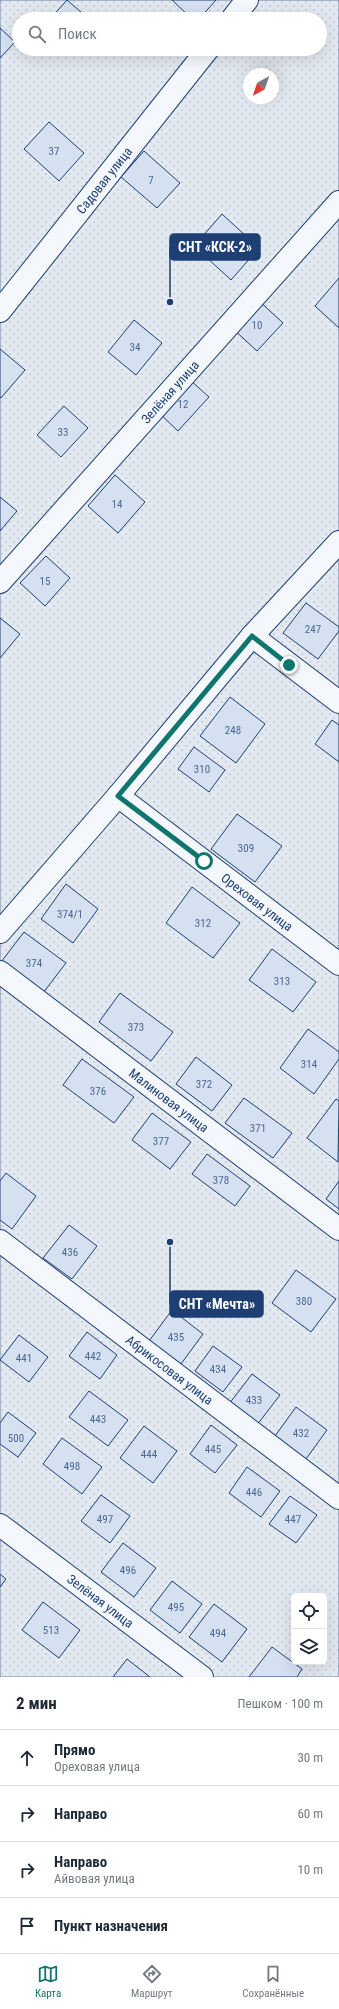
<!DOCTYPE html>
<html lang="ru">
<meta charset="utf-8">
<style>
body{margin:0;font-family:"Roboto Condensed",sans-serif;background:#f6f6f7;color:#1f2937}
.controls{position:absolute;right:12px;bottom:12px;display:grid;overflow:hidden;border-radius:6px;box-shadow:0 4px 16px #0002}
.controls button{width:36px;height:36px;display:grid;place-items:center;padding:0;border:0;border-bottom:1px solid #e0e1e3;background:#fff;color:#1f2937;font:20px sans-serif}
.compass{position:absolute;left:243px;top:68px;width:36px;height:36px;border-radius:50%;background:#fff;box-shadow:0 4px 16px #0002;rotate:220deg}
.stop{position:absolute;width:12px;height:12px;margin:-9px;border:3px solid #0f766e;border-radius:50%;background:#fff}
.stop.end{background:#0f766e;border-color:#fff;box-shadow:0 1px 4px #0008}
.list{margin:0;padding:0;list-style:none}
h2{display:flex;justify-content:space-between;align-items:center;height:52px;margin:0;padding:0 16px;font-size:17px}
h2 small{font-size:13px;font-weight:400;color:#747a83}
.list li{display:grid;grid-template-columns:26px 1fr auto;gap:12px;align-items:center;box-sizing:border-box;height:56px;padding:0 16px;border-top:1px solid #e0e1e3}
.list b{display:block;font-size:15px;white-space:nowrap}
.list p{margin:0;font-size:13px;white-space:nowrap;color:#747a83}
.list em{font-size:13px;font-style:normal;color:#747a83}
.icon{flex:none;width:22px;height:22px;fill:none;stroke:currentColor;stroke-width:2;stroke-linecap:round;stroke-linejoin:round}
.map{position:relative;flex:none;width:339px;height:1677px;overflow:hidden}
.search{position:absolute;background:#fff;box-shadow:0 4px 16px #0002;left:12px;right:12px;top:12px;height:44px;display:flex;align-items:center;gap:10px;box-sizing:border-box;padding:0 14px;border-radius:22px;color:#747a83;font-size:15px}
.sheet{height:276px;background:#fff}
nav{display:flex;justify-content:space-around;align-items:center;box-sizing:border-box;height:56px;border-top:1px solid #e0e1e3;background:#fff;font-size:11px;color:#747a83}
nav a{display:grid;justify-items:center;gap:2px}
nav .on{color:#0f766e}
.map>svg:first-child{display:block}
.park{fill:url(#park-dots);stroke:#687fa3;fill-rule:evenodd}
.building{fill:#d5e0f0;stroke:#1d3f73}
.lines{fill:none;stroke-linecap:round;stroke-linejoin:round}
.minor-casing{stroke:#1d3f73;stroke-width:24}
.minor{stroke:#f4f7fb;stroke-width:22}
.route{stroke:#0f766e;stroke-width:5}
.labels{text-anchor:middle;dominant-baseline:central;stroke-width:3;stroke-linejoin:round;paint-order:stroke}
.number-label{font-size:11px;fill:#4b6792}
.street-label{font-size:13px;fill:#1d3f73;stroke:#f4f7fb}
.leader{fill:none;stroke:#1d3f73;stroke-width:1.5}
.callout-dot{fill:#1d3f73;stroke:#f4f7fb;stroke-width:1.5}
.callout{fill:#1d3f73;stroke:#1d3f73;stroke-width:1.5}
.callout-label{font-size:14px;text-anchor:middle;font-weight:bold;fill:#fff}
</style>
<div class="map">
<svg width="339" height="1677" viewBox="0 0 339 1677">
<defs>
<pattern id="park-dots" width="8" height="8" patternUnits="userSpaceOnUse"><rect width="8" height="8" fill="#e3e9f0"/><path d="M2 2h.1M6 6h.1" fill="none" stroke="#c2c9d1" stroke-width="1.8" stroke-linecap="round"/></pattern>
</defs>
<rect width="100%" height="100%" fill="#f4f7fb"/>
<path class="park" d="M0 0H339V1677H0ZM19 19H320V49H19ZM249 74H273V98H249ZM294 1596H324V1662H294Z"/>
<path class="building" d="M67 0 89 19H50Z
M172 0H216L199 19H192Z
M0 28 15 42 0 58Z
M49 122 84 153 59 181 24 149Z
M144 151 180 183 157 208 121 177Z
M222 214 259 248 231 280 194 246Z
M339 278V328L315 306Z
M257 299 283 323 257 351 231 327Z
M134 320 162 343 136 375 108 352Z
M0 349 25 370 1 398 0 397Z
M188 378 209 397 178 431 157 411Z
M64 406 88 428 61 457 37 435Z
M115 475 145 502 118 533 88 506Z
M0 497 17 511 0 531Z
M46 556 70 578 45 606 20 583Z
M306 603 339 627V631L318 659 283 633Z
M0 618 20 634 0 658Z
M230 697 265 724 236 763 200 736Z
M332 720 339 725V762L315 744Z
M194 747 225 770 209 792 178 769Z
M237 814 282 846 255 882 211 849Z
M66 884 98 909 73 943 41 919Z
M192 887 240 923 213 958 166 923Z
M24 932 66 963 43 993 1 962Z
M272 949 316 982 293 1012 249 980Z
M120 993 173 1032 151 1061 99 1022Z
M308 1029 339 1052V1059L314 1094 280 1068Z
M196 1057 232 1085 212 1111 176 1084Z
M82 1059 134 1097 114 1123 63 1085Z
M244 1098 292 1133 273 1158 225 1123Z
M336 1099 339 1101 338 1162 307 1138Z
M152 1113 191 1142 170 1169 132 1140Z
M207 1154 250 1186 235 1206 192 1174Z
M6 1173 36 1196 12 1229 0 1220V1181Z
M339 1181V1209L326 1199Z
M69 1225 97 1246 72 1279 43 1258Z
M296 1270 336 1299 311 1332 272 1303Z
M172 1310 203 1334 181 1364 149 1341Z
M87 1332 117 1355 100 1379 69 1356Z
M19 1335 48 1357 29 1382 0 1360Z
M213 1346 242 1367 223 1392 195 1371Z
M252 1374 280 1395 257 1425 229 1404Z
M89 1391 128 1420 108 1446 69 1417Z
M296 1407 327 1430 306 1459 275 1436Z
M8 1412 36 1433 18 1457 0 1444V1423Z
M211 1425 237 1445 215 1473 190 1454Z
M144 1426 177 1451 153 1483 120 1458Z
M62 1438 102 1467 82 1494 43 1464Z
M247 1467 280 1491 261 1517 229 1493Z
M101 1495 130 1516 110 1543 81 1521Z
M290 1496 317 1515 296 1543 269 1524Z
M123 1543 156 1568 134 1597 101 1572Z
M0 1574 6 1579 0 1587Z
M172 1581 202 1604 180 1633 150 1610Z
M43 1602 80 1630 59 1658 22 1630Z
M214 1604 247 1629 222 1662 189 1637Z
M272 1647 302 1669 297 1677H249Z
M127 1659 150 1677H113Z"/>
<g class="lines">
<defs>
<g id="minor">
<path d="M232 19 247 0"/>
<path id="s1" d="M0 311 208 49"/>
<path id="s2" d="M0 582 339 202"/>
<path d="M252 636 339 702"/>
<path id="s3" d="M118 796 339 964"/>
<path d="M0 932 118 796 252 636 339 542"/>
<path id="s4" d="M0 972 339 1229"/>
<path id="s5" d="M0 1241 339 1498"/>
<path id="s6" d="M0 1525 202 1677"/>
</g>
</defs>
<use href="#minor" class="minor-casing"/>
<use href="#minor" class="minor"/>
</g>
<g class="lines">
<path class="route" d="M204 861 118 796 252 636 289 665"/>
</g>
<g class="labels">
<g class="number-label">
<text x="54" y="151">37</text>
<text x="151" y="180">7</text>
<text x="257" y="325">10</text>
<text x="135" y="347">34</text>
<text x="183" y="404">12</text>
<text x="63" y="432">33</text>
<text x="117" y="504">14</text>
<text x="45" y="581">15</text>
<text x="313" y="629">247</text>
<text x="233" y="730">248</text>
<text x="202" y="769">310</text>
<text x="246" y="848">309</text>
<text x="70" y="914">374/1</text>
<text x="203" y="923">312</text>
<text x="34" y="963">374</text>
<text x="282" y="981">313</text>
<text x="136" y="1027">373</text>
<text x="309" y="1064">314</text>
<text x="204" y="1084">372</text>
<text x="98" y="1091">376</text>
<text x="258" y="1128">371</text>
<text x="161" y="1141">377</text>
<text x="221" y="1180">378</text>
<text x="70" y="1252">436</text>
<text x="304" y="1301">380</text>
<text x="176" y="1337">435</text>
<text x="93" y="1356">442</text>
<text x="24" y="1358">441</text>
<text x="218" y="1369">434</text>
<text x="254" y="1400">433</text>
<text x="98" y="1419">443</text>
<text x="301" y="1433">432</text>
<text x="16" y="1438">500</text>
<text x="213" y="1449">445</text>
<text x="149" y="1454">444</text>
<text x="72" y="1466">498</text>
<text x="254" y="1492">446</text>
<text x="105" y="1519">497</text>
<text x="293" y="1519">447</text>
<text x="128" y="1570">496</text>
<text x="176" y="1607">495</text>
<text x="51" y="1630">513</text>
<text x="218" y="1633">494</text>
</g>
<g class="street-label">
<text stroke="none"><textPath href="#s1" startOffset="167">Садовая улица</textPath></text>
<text stroke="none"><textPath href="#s2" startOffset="255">Зелёная улица</textPath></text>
<text stroke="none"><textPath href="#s3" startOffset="175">Ореховая улица</textPath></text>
<text stroke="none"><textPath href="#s4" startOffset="212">Малиновая улица</textPath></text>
<text stroke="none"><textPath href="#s5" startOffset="213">Абрикосовая улица</textPath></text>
<text stroke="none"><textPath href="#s6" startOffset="126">Зелёная улица</textPath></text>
</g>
</g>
<path class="leader" d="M170 302L170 247M170 1242L170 1304"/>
<g class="callout-dot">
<circle cx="170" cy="302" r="4"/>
<circle cx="170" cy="1242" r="4"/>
</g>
<g class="callout">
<rect x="170" y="234" width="90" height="26" rx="4"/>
<rect x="170" y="1291" width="93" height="26" rx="4"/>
</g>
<g class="callout-label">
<text x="215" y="252">СНТ «КСК-2»</text>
<text x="217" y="1309">СНТ «Мечта»</text>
</g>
</svg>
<div class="controls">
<button><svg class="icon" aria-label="locate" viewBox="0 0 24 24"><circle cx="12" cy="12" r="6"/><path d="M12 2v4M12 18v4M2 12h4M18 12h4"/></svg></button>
<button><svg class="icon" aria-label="layers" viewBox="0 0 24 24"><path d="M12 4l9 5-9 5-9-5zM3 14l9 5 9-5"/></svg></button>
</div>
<svg class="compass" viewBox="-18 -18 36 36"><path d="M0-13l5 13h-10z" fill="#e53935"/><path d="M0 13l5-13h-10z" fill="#747a83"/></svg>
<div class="stop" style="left:204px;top:861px"></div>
<div class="stop end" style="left:289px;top:665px"></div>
<div class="search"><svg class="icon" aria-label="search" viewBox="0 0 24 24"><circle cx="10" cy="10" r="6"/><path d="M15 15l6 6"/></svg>Поиск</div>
</div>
<section class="sheet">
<h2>2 мин<small>Пешком · 100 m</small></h2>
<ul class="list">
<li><svg class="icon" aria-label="ahead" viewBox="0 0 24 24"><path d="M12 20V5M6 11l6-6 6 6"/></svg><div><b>Прямо</b><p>Ореховая улица</p></div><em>30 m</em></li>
<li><svg class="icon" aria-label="right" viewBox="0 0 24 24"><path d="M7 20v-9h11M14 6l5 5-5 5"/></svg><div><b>Направо</b></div><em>60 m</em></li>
<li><svg class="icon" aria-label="right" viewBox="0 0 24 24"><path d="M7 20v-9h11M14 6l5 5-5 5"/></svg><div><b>Направо</b><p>Айвовая улица</p></div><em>10 m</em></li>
<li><svg class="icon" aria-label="arrive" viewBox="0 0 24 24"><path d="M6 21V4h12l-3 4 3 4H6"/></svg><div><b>Пункт назначения</b></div></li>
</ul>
</section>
<nav>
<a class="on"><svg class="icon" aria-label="map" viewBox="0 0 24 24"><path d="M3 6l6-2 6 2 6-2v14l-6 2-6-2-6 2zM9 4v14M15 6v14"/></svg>Карта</a>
<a><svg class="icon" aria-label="directions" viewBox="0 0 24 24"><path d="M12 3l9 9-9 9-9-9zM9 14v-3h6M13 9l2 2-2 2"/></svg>Маршрут</a>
<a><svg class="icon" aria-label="saved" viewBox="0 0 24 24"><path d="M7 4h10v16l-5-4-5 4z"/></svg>Сохранённые</a>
</nav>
